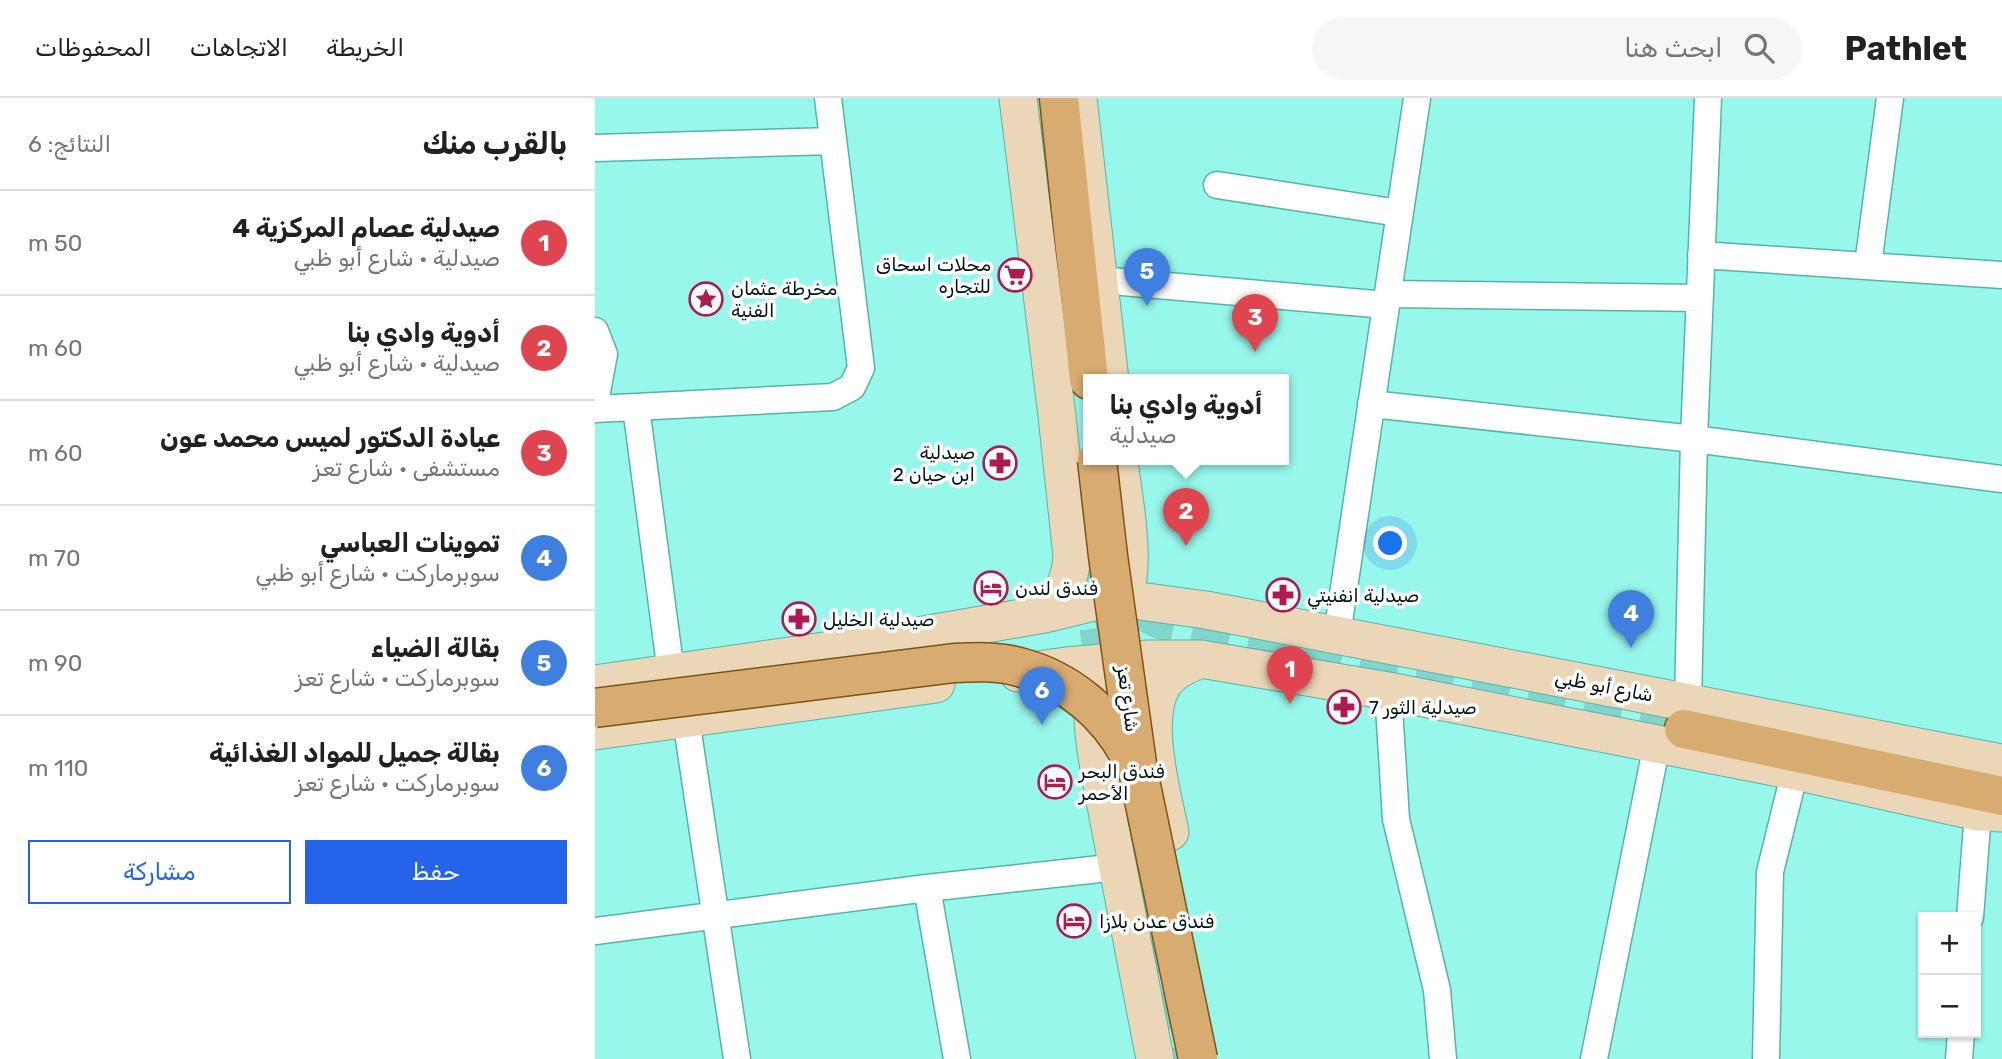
<!DOCTYPE html>
<html lang="ar">
<meta charset="utf-8">
<style>
body{margin:0;font-family:Rubik,"Noto Naskh Arabic",sans-serif;background:#f6f6f6;color:#202124;direction:rtl}
.controls{position:absolute;right:21px;bottom:21px;display:grid;overflow:hidden;border-radius:0px;box-shadow:0 2px 5px #0004}
.controls button{width:63px;height:63px;display:grid;place-items:center;padding:0;border:0;border-bottom:2px solid #e0e0e0;background:#fff;color:#202124;font:35px sans-serif}
.you{position:absolute;left:796px;top:446px;width:24px;height:24px;margin:-18px;border:5px solid #fff;border-radius:50%;background:#1a73e8;box-shadow:0 0 0 10px #1a73e833}
.badge{display:grid;place-items:center;width:46px;height:46px;border-radius:50%;background:#2563eb;color:#fff;font-size:23px;font-weight:700}
.pin{position:absolute;translate:-50% -58px;filter:drop-shadow(0 2px 4px #0008)}
.pin::after{content:'';position:absolute;top:37px;width:24px;height:21px;background:inherit;clip-path:polygon(0 0,100% 0,50% 100%)}
.popup{position:absolute;left:488px;top:276px;width:206px;height:91px;box-sizing:border-box;display:grid;place-content:center;border-radius:0px;background:#fff;filter:drop-shadow(0 2px 5px #0005);font-size:23px;white-space:nowrap;color:#757577}
.popup b{font-size:26px;color:#202124}
.popup::after{content:'';position:absolute;left:50%;top:100%;margin-left:-14px;border:14px solid transparent;border-top-color:#fff}
.list{margin:0;padding:0;list-style:none}
h2{display:flex;justify-content:space-between;align-items:center;height:91px;margin:0;padding:0 28px;font-size:30px}
h2 small{font-size:23px;font-weight:400;color:#757577}
.list li{display:grid;grid-template-columns:46px 1fr auto;gap:21px;align-items:center;box-sizing:border-box;height:105px;padding:0 28px;border-top:2px solid #e0e0e0}
.list b{display:block;font-size:26px;white-space:nowrap}
.list p{margin:0;font-size:23px;white-space:nowrap;color:#757577}
.list em{font-size:23px;font-style:normal;color:#757577}
.actions{display:flex;gap:14px;padding:21px 28px}
.actions a{flex:1;padding:16px 0;border:2px solid #2563eb;border-radius:0px;text-align:center;font-size:24px;color:#2563eb}
.actions .main{background:#2563eb;color:#fff}
.icon{flex:none;width:38px;height:38px;fill:none;stroke:currentColor;stroke-width:2;stroke-linecap:round;stroke-linejoin:round}
.map{position:relative;flex:none;width:1407px;height:961px;overflow:hidden;direction:ltr}
header{display:flex;align-items:center;gap:42px;box-sizing:border-box;height:98px;padding:0 35px;background:#fff;border-bottom:2px solid #e0e0e0}
header strong{font-size:33px}
nav{display:flex;gap:38px;margin-inline-start:auto;font-size:24px}
.search{width:490px;height:63px;background:#f6f6f6;display:flex;align-items:center;gap:18px;box-sizing:border-box;padding:0 24px;border-radius:38px;color:#757577;font-size:26px}
main{display:flex}
aside{flex:1;background:#fff}
.map>svg:first-child{display:block}
.lines{fill:none;stroke-linecap:round;stroke-linejoin:round}
.primary-tunnel{stroke:#81d5ca;stroke-width:38;stroke-dasharray:38 19;stroke-linecap:butt}
.street-casing{stroke:#54b4a9;stroke-width:29}
.secondary-casing{stroke:#54b4a9;stroke-width:39}
.primary-casing{stroke:#7c5312;stroke-width:41}
.street{stroke:#fff;stroke-width:26}
.secondary{stroke:#ecd6b8;stroke-width:37}
.primary{stroke:#d8ac71;stroke-width:38}
.primary-bridge-casing{stroke:#7c5312;stroke-width:41;stroke-linecap:butt}
.primary-bridge{stroke:#d8ac71;stroke-width:38}
.labels{text-anchor:middle;dominant-baseline:central;stroke-width:7;stroke-linejoin:round;paint-order:stroke}
.poi-label{font-size:19px;fill:#011411;stroke:#fff;text-anchor:start}
.street-label{font-size:19px;fill:#011411;stroke:#fff}
</style>
<header>
<strong>Pathlet</strong>
<div class="search"><svg class="icon" aria-label="search" viewBox="0 0 24 24"><circle cx="10" cy="10" r="6"/><path d="M15 15l6 6"/></svg>ابحث هنا</div>
<nav><a>الخريطة</a><a>الاتجاهات</a><a>المحفوظات</a></nav>
</header>
<main>
<div class="map">
<svg width="1407" height="961" viewBox="0 0 1407 961">
<rect width="100%" height="100%" fill="#98f7eb"/>
<g class="lines">
<path class="primary-tunnel" d="M445 29 452 90
M488 417 513 597
M544 512 568 523 715 555 1089 631
M524 670 580 961"/>
<defs>
<path id="street" d="M0 50 238 43
M622 87 804 115
M1106 157 1407 177
M1273 167 1295 0
M504 182 791 207
M793 196 1104 200
M0 233 9 256 0 305
M776 306 1099 341 1407 381
M41 309 76 575
M0 311 238 299 257 289 266 270 233 0
M742 537 822 0
M793 593 801 721 842 892 848 961
M1093 604 1099 341 1113 0
M91 621 142 961
M332 790 362 961
M1375 819 1383 714
M0 833 332 790 523 769
M999 961 1062 646
M1171 961 1175 774 1200 673
M1364 961 1366 935"/>
<path id="secondary" d="M423 0 462 318 477 458C475 483 467 499 449 516
M483 0 515 282
M520 523C546 474 530 415 524 362
M423 575 471 568 553 561H606L793 593 1062 646 1200 673 1383 714 1407 715
M0 586 271 547 449 516 503 503 530 501 611 512 1407 665
M499 590C493 630 508 689 515 729 530 806 545 884 560 961
M0 633 341 586
M575 734C567 694 543 612 573 580 582 570 594 566 606 561"/>
<path id="primary" d="M464 0 494 282
M1089 631 1407 698"/>
</defs>
<use href="#street" class="street-casing"/>
<use href="#secondary" class="secondary-casing"/>
<use href="#primary" class="primary-casing"/>
<use href="#street" class="street"/>
<use href="#secondary" class="secondary"/>
<use href="#primary" class="primary"/>
<defs>
<path id="primary-bridge" d="M502 362 513 458 543 673 603 961
M0 610 359 565C381 564 403 563 424 569 474 582 514 616 537 662"/>
</defs>
<use href="#primary-bridge" class="primary-bridge-casing"/>
<use href="#primary-bridge" class="primary-bridge"/>
</g>
<defs>
<symbol id="supermarket-ring" viewBox="-11 -11 22 22"><circle r="9.5" fill="#fff" stroke="#ac1c52" stroke-width="1.5"/><path d="M-6-5.5h2.5l.6 2H6L4.5 2H-2.5L-4.4-4H-6ZM-1.5 3.2a1.3 1.3 0 1 0 .1 0ZM3 3.2a1.3 1.3 0 1 0 .1 0Z" fill="#ac1c52"/></symbol>
<symbol id="sight-ring" viewBox="-11 -11 22 22"><circle r="9.5" fill="#fff" stroke="#ac1c52" stroke-width="1.5"/><path d="M0-6L1.8-2.2L6-1.7L2.9 1.2L3.7 5.4L0 3.3L-3.7 5.4L-2.9 1.2L-6-1.7L-1.8-2.2Z" fill="#ac1c52"/></symbol>
<symbol id="pharmacy-ring" viewBox="-11 -11 22 22"><circle r="9.5" fill="#fff" stroke="#ac1c52" stroke-width="1.5"/><path d="M-2-6h4v4h4v4h-4v4h-4v-4h-4v-4h4Z" fill="#ac1c52"/></symbol>
<symbol id="hotel-ring" viewBox="-11 -11 22 22"><circle r="9.5" fill="#fff" stroke="#ac1c52" stroke-width="1.5"/><path d="M-6-4.5h1.5V1H6V5H4.5V3h-9V5H-6ZM-4 0a1.8 1.8 0 1 1 3.6 0ZM.5 0V-2.5h3Q6-2.5 6 0Z" fill="#ac1c52"/></symbol>
</defs>
<g fill-rule="evenodd">
<use href="#supermarket-ring" x="401" y="158" width="38" height="38"/>
<use href="#sight-ring" x="92" y="182" width="38" height="38"/>
<use href="#pharmacy-ring" x="386" y="346" width="38" height="38"/>
<use href="#hotel-ring" x="377" y="471" width="38" height="38"/>
<use href="#pharmacy-ring" x="669" y="478" width="38" height="38"/>
<use href="#pharmacy-ring" x="185" y="502" width="38" height="38"/>
<use href="#pharmacy-ring" x="730" y="590" width="38" height="38"/>
<use href="#hotel-ring" x="441" y="665" width="38" height="38"/>
<use href="#hotel-ring" x="460" y="804" width="38" height="38"/>
</g>
<g class="labels">
<g class="poi-label">
<text x="396" y="166" text-anchor="end">محلات اسحاق<tspan x="396" dy="22">للتجاره</tspan></text>
<text x="136" y="190">مخرطة عثمان<tspan x="136" dy="22">الفنية</tspan></text>
<text x="380" y="354" text-anchor="end">صيدلية<tspan x="380" dy="22">ابن حيان 2</tspan></text>
<text x="420" y="490">فندق لندن</text>
<text x="712" y="497">صيدلية انفنيتي</text>
<text x="228" y="521">صيدلية الخليل</text>
<text x="774" y="609">صيدلية الثور 7</text>
<text x="484" y="673">فندق البحر<tspan x="484" dy="22">الأحمر</tspan></text>
<text x="504" y="823">فندق عدن بلازا</text>
</g>
<g class="street-label">
<text transform="translate(1009 588) rotate(11)">شارع أبو ظبي</text>
<text transform="translate(533 601) rotate(82)">شارع تعز</text>
</g>
</g>
</svg>
<div class="controls">
<button>+</button>
<button>−</button>
</div>
<div class="you"></div>
<div class="pin badge" style="left:695px;top:606px;background:#e0444e">1</div>
<div class="pin badge" style="left:591px;top:448px;background:#e0444e">2</div>
<div class="popup"><b>أدوية وادي بنا</b>صيدلية</div>
<div class="pin badge" style="left:660px;top:254px;background:#e0444e">3</div>
<div class="pin badge" style="left:1036px;top:550px;background:#3f7fe0">4</div>
<div class="pin badge" style="left:552px;top:208px;background:#3f7fe0">5</div>
<div class="pin badge" style="left:447px;top:627px;background:#3f7fe0">6</div>
</div>
<aside>
<h2>بالقرب منك<small>النتائج: 6</small></h2>
<ul class="list">
<li><span class="badge" style="background:#e0444e">1</span><div><b>صيدلية عصام المركزية 4</b><p>صيدلية · شارع أبو ظبي</p></div><em>50 m</em></li>
<li><span class="badge" style="background:#e0444e">2</span><div><b>أدوية وادي بنا</b><p>صيدلية · شارع أبو ظبي</p></div><em>60 m</em></li>
<li><span class="badge" style="background:#e0444e">3</span><div><b>عيادة الدكتور لميس محمد عون</b><p>مستشفى · شارع تعز</p></div><em>60 m</em></li>
<li><span class="badge" style="background:#3f7fe0">4</span><div><b>تموينات العباسي</b><p>سوبرماركت · شارع أبو ظبي</p></div><em>70 m</em></li>
<li><span class="badge" style="background:#3f7fe0">5</span><div><b>بقالة الضياء</b><p>سوبرماركت · شارع تعز</p></div><em>90 m</em></li>
<li><span class="badge" style="background:#3f7fe0">6</span><div><b>بقالة جميل للمواد الغذائية</b><p>سوبرماركت · شارع تعز</p></div><em>110 m</em></li>
</ul>
<div class="actions"><a class="main">حفظ</a><a>مشاركة</a></div>
</aside>
</main>
